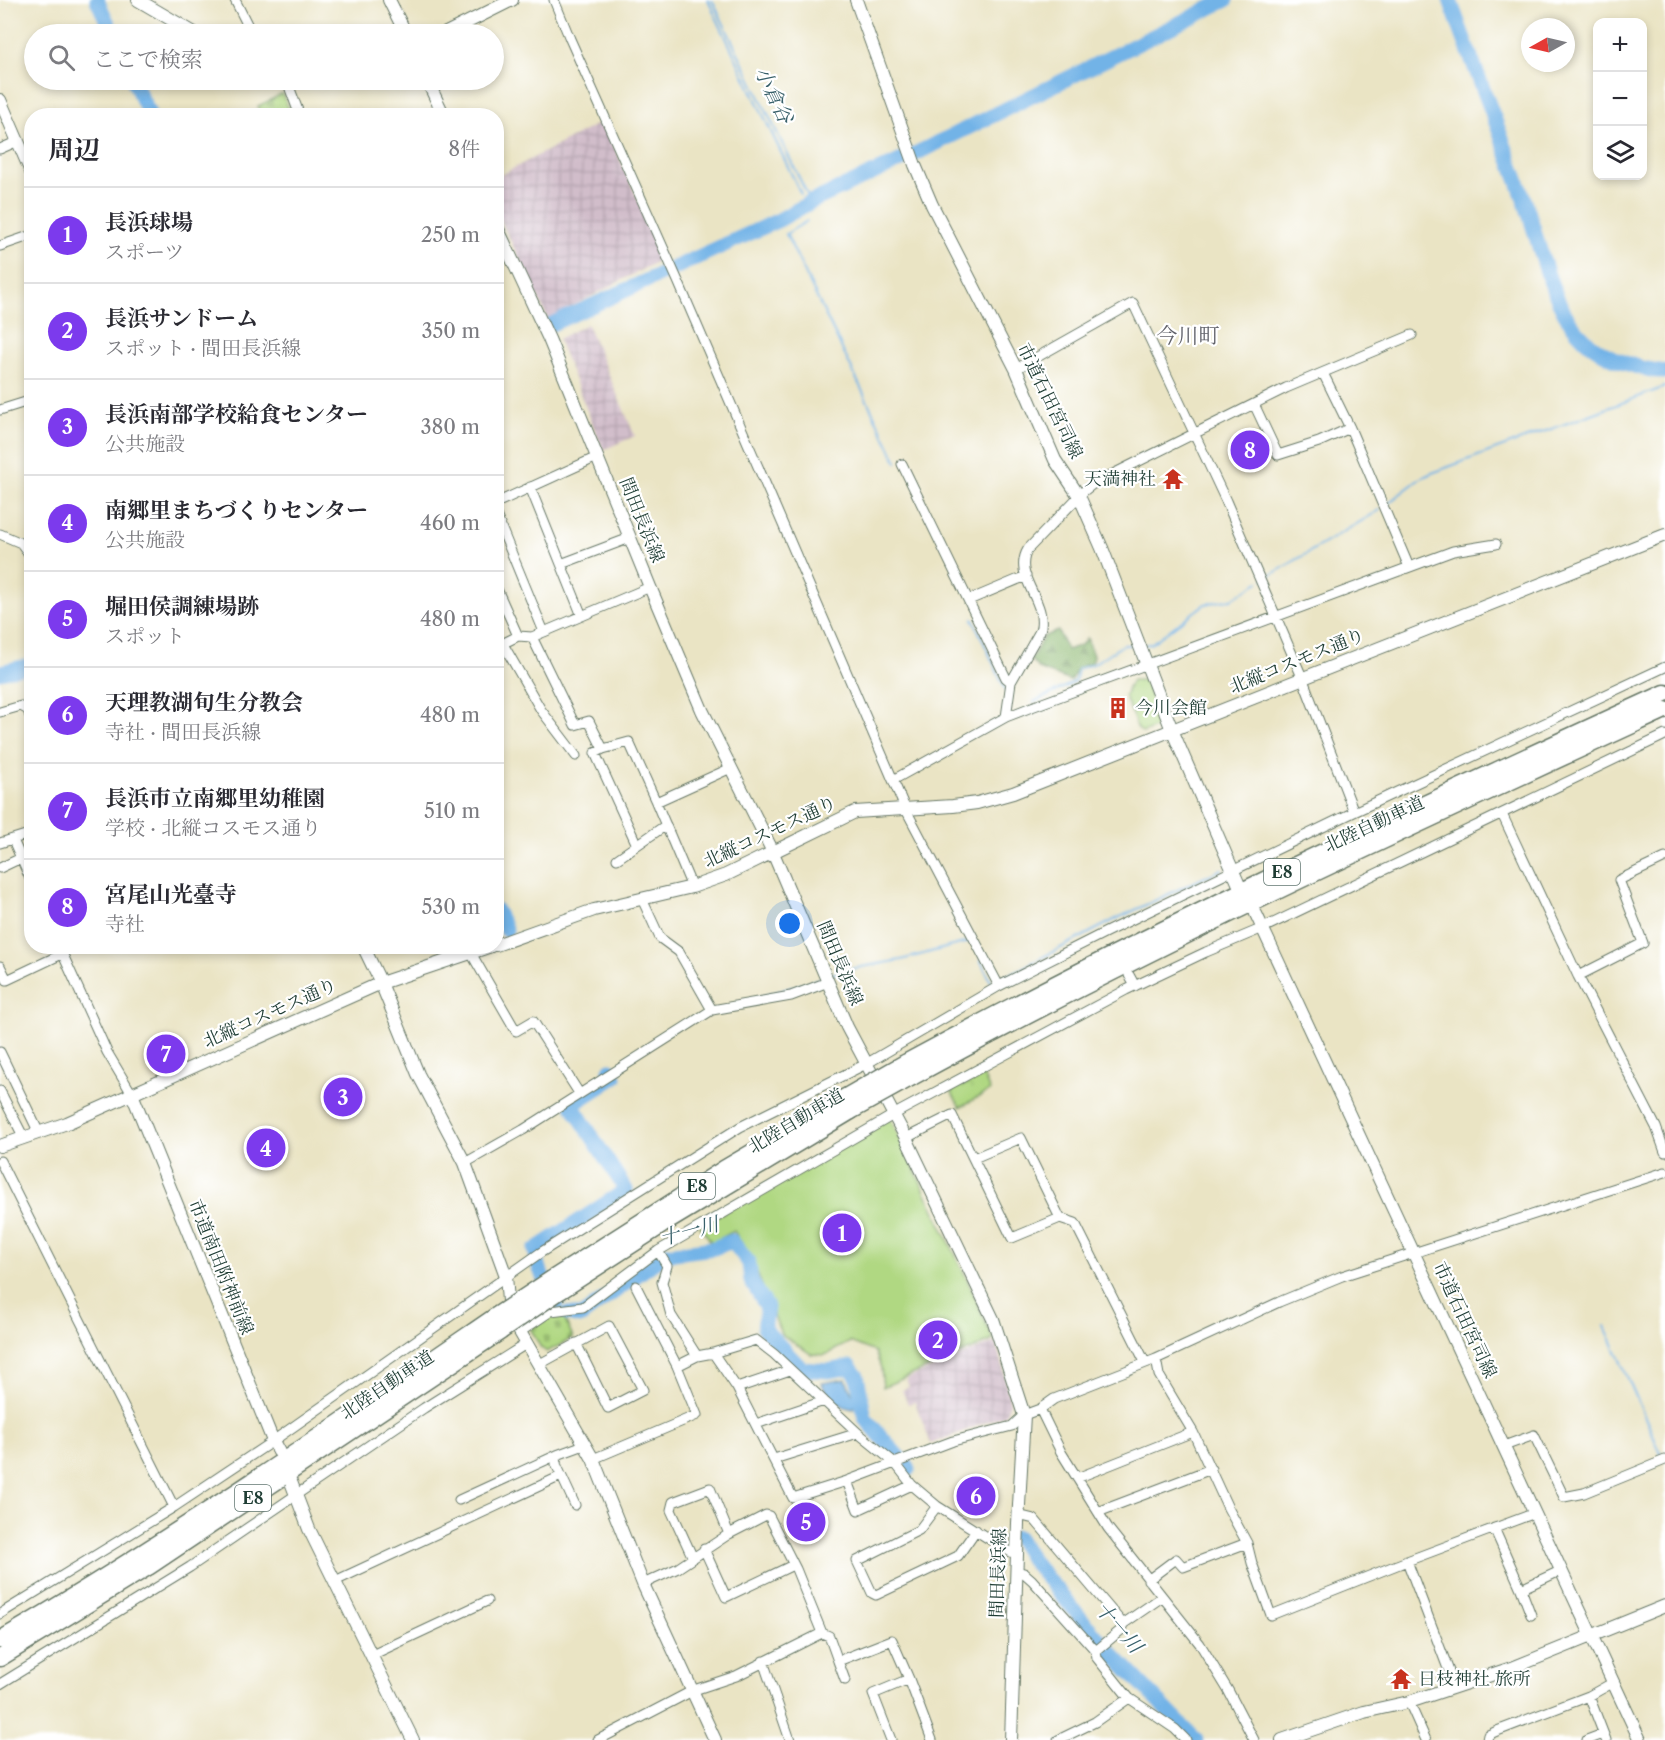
<!DOCTYPE html>
<html lang="ja">
<meta charset="utf-8">
<style>
body{margin:0;font-family:"Libre Caslon Text","Noto Serif JP",serif;background:#f2f2f3;color:#2b2b33}
.controls{position:absolute;right:18px;top:18px;display:grid;overflow:hidden;border-radius:12px;box-shadow:0 3px 9px #0003}
.controls button{width:54px;height:54px;display:grid;place-items:center;padding:0;border:0;border-bottom:2px solid #e1e1e2;background:#fff;color:#2b2b33;font:30px sans-serif}
.compass{position:absolute;left:1521px;top:18px;width:54px;height:54px;border-radius:50%;background:#fff;box-shadow:0 3px 9px #0003;rotate:262deg}
.you{position:absolute;left:790px;top:924px;width:21px;height:21px;margin:-15px;border:4px solid #fff;border-radius:50%;background:#1a73e8;box-shadow:0 0 0 9px #1a73e833}
.badge{display:grid;place-items:center;width:39px;height:39px;border-radius:50%;background:#7c3aed;color:#fff;font-size:20px;font-weight:700}
.pin{position:absolute;translate:-50% -50%;border:3px solid #fff;box-shadow:0 2px 6px #0006}
.list{margin:0;padding:0;list-style:none}
h2{display:flex;justify-content:space-between;align-items:center;height:78px;margin:0;padding:0 24px;font-size:26px}
h2 small{font-size:20px;font-weight:400;color:#7c7c81}
.list li{display:grid;grid-template-columns:39px 1fr auto;gap:18px;align-items:center;box-sizing:border-box;height:96px;padding:0 24px;border-top:2px solid #e1e1e2}
.list b{display:block;font-size:22px;white-space:nowrap}
.list p{margin:0;font-size:20px;white-space:nowrap;color:#7c7c81}
.list em{font-size:20px;font-style:normal;color:#7c7c81}
.icon{flex:none;width:33px;height:33px;fill:none;stroke:currentColor;stroke-width:2;stroke-linecap:round;stroke-linejoin:round}
.map{position:relative;flex:none;width:1665px;height:1740px;overflow:hidden}
.search{position:absolute;background:#fff;box-shadow:0 3px 9px #0003;left:24px;top:24px;width:480px;height:66px;display:flex;align-items:center;gap:15px;box-sizing:border-box;padding:0 21px;border-radius:33px;color:#7c7c81;font-size:22px}
.panel{position:absolute;background:#fff;box-shadow:0 3px 9px #0003;left:24px;top:108px;width:480px;height:846px;border-radius:24px}
.map>svg:first-child{display:block}
.industrial{fill:url(#industrial-grid)}
.forest{fill:url(#forest-firs);stroke:#567a52;stroke-width:1.5}
.cemetery{fill:url(#cemetery-stones);stroke:#688a5b;stroke-width:1.5}
.park{fill:url(#park-crowns);stroke:#688a5b;stroke-width:1.5}
.garden{fill:#b0d882;stroke:#688a5b;stroke-width:1.5}
.water{fill:#72b3e7;stroke:#48788e;stroke-width:1.5}
.lines{fill:none;stroke-linecap:round;stroke-linejoin:round}
.stream{stroke:#72b3e7;stroke-width:2}
.river{stroke:#72b3e7;stroke-width:15}
.street-casing{stroke:#676;stroke-width:11}
.secondary-casing{stroke:#676;stroke-width:14}
.highway-casing{stroke:#676;stroke-width:19}
.street{stroke:#fff;stroke-width:9}
.secondary{stroke:#fff;stroke-width:12}
.highway{stroke:#fff;stroke-width:16}
.highway-bridge-casing{stroke:#676;stroke-width:19;stroke-linecap:butt}
.highway-bridge{stroke:#fff;stroke-width:16}
.labels{text-anchor:middle;dominant-baseline:central;stroke-width:4.5;stroke-linejoin:round;paint-order:stroke}
.shield{fill:#fff;stroke:#627771;stroke-width:1.5}
.shield-label{font-size:16px;font-weight:bold;fill:#1f3d34}
.street-label{font-size:18px;fill:#1f3d34;stroke:#fff}
.poi-label{font-size:18px;fill:#1f3d34;stroke:#fff;text-anchor:start}
.water-label{font-size:20px;font-style:italic;fill:#38606a;stroke:#fff}
.quarter-label{font-size:21px;fill:#63646c;stroke:#fff}
</style>
<div class="map">
<svg width="1665" height="1740" viewBox="0 0 1665 1740">
<defs>
<pattern id="industrial-grid" width="8" height="8" patternUnits="userSpaceOnUse" patternTransform="scale(1.5)"><rect width="8" height="8" fill="#d1bdca"/><path d="M0 4h8M4 0v8" fill="none" stroke="#b3a3ae"/></pattern>
<pattern id="forest-firs" width="22" height="20" patternUnits="userSpaceOnUse" patternTransform="scale(1.5)"><rect width="22" height="20" fill="#8cb870"/><path d="M5 1l3.5 6h-7zM16 11l3.5 6h-7z" fill="#72975d"/></pattern>
<pattern id="cemetery-stones" width="16" height="16" patternUnits="userSpaceOnUse" patternTransform="scale(1.5)"><rect width="16" height="16" fill="#b0d882"/><path d="M2 7V4a2 2 0 0 1 4 0v3zM10 15v-3a2 2 0 0 1 4 0v3z" fill="#97ba71"/></pattern>
<pattern id="park-crowns" width="20" height="18" patternUnits="userSpaceOnUse" patternTransform="scale(1.5)"><rect width="20" height="18" fill="#b0d882"/><path d="M2 6a3 3 0 1 1 6 0M12 15a3 3 0 1 1 6 0" fill="none" stroke="#97ba71"/></pattern>
</defs>
<rect width="100%" height="100%" fill="#fff"/>
<filter id="ink" filterUnits="userSpaceOnUse"><feTurbulence type="fractalNoise" baseFrequency=".0167" numOctaves="2"/><feDisplacementMap in="SourceGraphic" scale="12" xChannelSelector="R" yChannelSelector="G"/><feConvolveMatrix kernelMatrix="1 2 1 2 8 2 1 2 1" color-interpolation-filters="sRGB"/></filter>
<filter id="wash" filterUnits="userSpaceOnUse"><feTurbulence type="fractalNoise" baseFrequency=".008" numOctaves="4" result="noise"/><feDisplacementMap in="SourceGraphic" scale="24" xChannelSelector="R" yChannelSelector="G"/><feGaussianBlur stdDeviation="1.35" result="paint"/><feColorMatrix in="noise" values="0 0 0 0 0 0 0 0 0 0 0 0 0 0 0 0 0 1.4 0 .05"/><feComposite in="paint" operator="in"/></filter>
<g filter="url(#wash)">
<rect width="100%" height="100%" fill="#eae4c4"/>
<path class="industrial" d="M603 121 664 258 548 319 497 212V177Z
M587 324 635 436 603 450 558 339Z
M995 1342 1002 1362 1010 1403 1005 1415 931 1444 915 1402 908 1404 902 1390 909 1387 906 1379Z"/>
<path class="forest" d="M1058 631 1067 650 1081 645 1087 638 1093 656 1092 662 1077 669 1071 681 1039 669 1031 660 1044 636Z"/>
<path class="cemetery" d="M282 94 292 115H262L258 106Z
M561 1311 573 1338 547 1352 541 1348 530 1328Z"/>
<path class="park" d="M983 1074 990 1091 960 1107 951 1091Z"/>
<path class="garden" d="M1132 680H1144L1160 721 1155 728 1143 733 1138 729 1124 695 1127 693V690Z
M888 1114 966 1277 993 1340 883 1387 881 1368 875 1352 850 1342 825 1355 811 1354 781 1334 751 1257 734 1231 712 1243 700 1226Z"/>
<path class="water" d="M846 1379C848 1389 856 1395 857 1404L853 1409C841 1408 825 1394 822 1383Z"/>
<g class="lines">
<path class="stream" d="M708 0 801 194
M712 0 811 202
M807 221 786 234 897 462
M1387 504 1421 478 1432 473 1665 387
M1264 579 1380 510
M973 619 1007 693
M1145 645 1152 643 1205 604 1232 599 1259 582
M1034 702 1075 682 1078 669 1093 664 1123 645H1133
M980 959 992 984 994 983
M830 975 844 970 901 960 971 941 972 943
M999 980 1118 918 1222 869
M761 997 822 978
M1605 1326 1662 1456"/>
<path class="river" d="M97 0 113 34
M1450 0C1473 66 1500 130 1523 196 1538 236 1549 299 1577 331 1599 357 1632 368 1665 372
M133 80 150 116
M552 324 779 220 811 202 919 152 1226 0
M0 672 32 665
M496 910 506 930
M557 1303C545 1286 539 1271 535 1250L626 1190 572 1105 615 1077 610 1070
M568 1314 580 1317 666 1254 714 1248 732 1241 749 1263 751 1281 767 1307 764 1329 802 1369 828 1371 850 1367 857 1376 865 1418 909 1469
M1017 1537 1030 1558 1102 1643 1196 1740"/>
</g>
</g>
<g filter="url(#ink)">
<g class="lines">
<defs>
<path id="street" d="M235 0 252 34
M554 0 570 39 678 281 905 808 999 986
M291 80 290 89 300 116
M0 149 18 141
M0 246 32 235
M1016 369 1133 303 1226 501 1302 677 1354 812
M1323 373 1350 428 1409 567
M1254 404 1278 455 1319 442 1350 428
M0 410 32 400
M902 464 1006 678 1011 682
M530 487 582 616
M496 503 597 457
M496 515 544 632 532 637 518 636 496 647
M0 534 21 543 32 558
M561 564 630 538
M496 587 518 636
M969 600 1026 576
M544 632 650 587
M532 637 575 725 589 721 603 749 629 742 656 802 731 768
M503 644 541 710 576 756
M0 712 21 706 28 710 32 722
M1006 717 1011 682 1040 631C1049 601 1011 577 1028 549L1084 491 1093 484 1286 388 1412 335
M603 749 595 753 637 845
M893 780 1006 717 1029 708 1453 551 1496 544
M656 802 692 887
M1502 814 1578 976 1656 1127 1665 1152
M13 840 32 883
M0 843 32 833
M617 859 666 825
M0 868 21 858
M642 899 660 938 679 952 712 1010
M59 946 107 1052 132 1094
M471 953 516 1031 533 1021 579 1093
M0 966 7 980 62 954
M1129 975 1135 986
M1578 976 1643 943 1619 880 1665 858
M0 1052 39 1133
M0 1091 24 1138
M906 1138 952 1115 1012 1238 1060 1218
M974 1158 1021 1138 1060 1218 1075 1223 1145 1362
M0 1161 174 1507
M465 1163 523 1130 712 1010 791 996 828 982
M658 1251 667 1266 662 1282 671 1315 697 1356
M520 1332 551 1311 583 1307 658 1251 902 1110 1126 990 1206 952 1263 928 1665 735
M1156 1359 1159 1375 1193 1432 1228 1508 1247 1543 1252 1563 1271 1615 1407 1561 1535 1513
M538 1365 609 1326 643 1390 608 1408 576 1343
M677 1366 697 1356 713 1353
M737 1388 790 1370
M1040 1409 1061 1452 1108 1528 1200 1644 1228 1690 1254 1740
M756 1424 824 1401
M1504 1446 1534 1435 1564 1497 1584 1493 1665 1460
M557 1455 556 1464 575 1505
M593 1459 697 1415 677 1366 636 1286
M774 1459 858 1433
M1077 1478 1193 1432
M847 1481 858 1510 912 1485
M459 1500 557 1455 584 1445
M937 1506 919 1530 857 1561 872 1593 876 1595 958 1556 976 1530
M1098 1512 1211 1469
M1018 1515 1034 1519 1123 1624 1162 1597
M1494 1528 1521 1589 1562 1570
M704 1549 726 1597 793 1565
M1013 1553 1005 1549 937 1506 912 1485 895 1463 858 1433 774 1354 756 1340 713 1353 737 1388 793 1498 847 1481 953 1441 1012 1426 1024 1415 1040 1409 1054 1399 1156 1359 1279 1302 1342 1276 1665 1172
M693 1558 671 1510 673 1502 710 1488 729 1534
M1407 1561 1455 1687
M1016 1571 1024 1573 1032 1580 1096 1651 1097 1658 1129 1698 1175 1729 1186 1740
M1148 1580 1176 1559 1183 1567 1247 1543
M335 1581 561 1476
M1521 1589 1531 1615
M0 1614 174 1507 273 1441 540 1253 740 1127 866 1064 999 986 1106 932 1354 812 1665 667
M822 1633 829 1636 838 1661 892 1640 909 1679
M1096 1651 1121 1630 1123 1624
M372 1655 487 1601
M763 1661 790 1740
M838 1661 845 1680
M0 1684 190 1567 424 1408 526 1344
M1589 1696 1606 1740
M1409 1702 1426 1740
M598 1740 694 1690 736 1676 822 1633 796 1569 769 1516 766 1515 729 1534 678 1568 643 1584
M891 1740 873 1694 909 1679 932 1740
M1058 1740 1095 1722 1129 1698
M1487 1740 1488 1735 1497 1731 1589 1696 1614 1682
M1587 1740 1603 1734"/>
<path id="secondary" d="M138 0 196 34
M389 0 406 34
M856 0 915 165 932 205 1016 369 1055 460 1079 496 1102 548 1172 730 1239 885
M444 34 512 0
M297 80H337
M427 80 444 116
M0 100 32 174
M496 225 549 339 650 587 702 710 771 848 847 1027 906 1138 993 1319 1024 1415 1018 1523 1011 1740
M1256 914 1640 1740
M496 945 594 910 692 887 726 875 855 812 953 806 977 803 1013 793 1665 535
M363 946 381 983 418 1074 465 1163 506 1276 508 1301 520 1332 593 1459 643 1584 715 1740
M132 1094 273 1441 279 1452
M0 1146 67 1123 381 983 491 946
M291 1482 309 1529 413 1740
M1282 1740 1364 1712 1409 1702 1512 1668 1665 1606"/>
<path id="highway" d="M905 1063C1153 929 1409 810 1665 693
M912 1077C1157 943 1411 827 1665 710
M552 1279 724 1169 844 1098
M560 1291 662 1225 851 1111
M0 1640C169 1541 331 1429 493 1318
M0 1658 148 1567 501 1331"/>
</defs>
<use href="#street" class="street-casing"/>
<use href="#secondary" class="secondary-casing"/>
<use href="#highway" class="highway-casing"/>
<use href="#street" class="street"/>
<use href="#secondary" class="secondary"/>
<use href="#highway" class="highway"/>
<defs>
<path id="highway-bridge" d="M844 1098 905 1063
M851 1111 912 1077
M493 1318 552 1279
M501 1331 560 1291"/>
</defs>
<use href="#highway-bridge" class="highway-bridge-casing"/>
<use href="#highway-bridge" class="highway-bridge"/>
</g>
</g>
<defs>
<symbol id="temple-bare" viewBox="-9 -9 18 18"><path d="M0-6L5-2H3V0L6.5 2.5H4V6H1.5V3h-3V6H-4V2.5H-6.5L-3 0V-2H-5Z" fill="#c8321e" stroke="#fff" stroke-width="2.5" paint-order="stroke"/></symbol>
<symbol id="building-bare" viewBox="-9 -9 18 18"><path d="M-4-6H4V6H1V3H-1V6H-4ZM-2.5-4.3h1.7v1.8h-1.7ZM.8-4.3h1.7v1.8H.8ZM-2.5-1h1.7V.8h-1.7ZM.8-1h1.7V.8H.8Z" fill="#c8321e" stroke="#fff" stroke-width="2.5" paint-order="stroke"/></symbol>
</defs>
<g fill-rule="evenodd">
<use href="#temple-bare" x="1158" y="464" width="30" height="30"/>
<use href="#building-bare" x="1103" y="693" width="30" height="30"/>
<use href="#temple-bare" x="1386" y="1664" width="30" height="30"/>
</g>
<g class="labels">
<g class="shield">
<rect x="1264" y="859" width="36" height="26" rx="4.5"/>
<rect x="679" y="1173" width="36" height="26" rx="4.5"/>
<rect x="235" y="1485" width="36" height="26" rx="4.5"/>
</g>
<g class="shield-label">
<text x="1282" y="872">E8</text>
<text x="697" y="1186">E8</text>
<text x="253" y="1498">E8</text>
</g>
<g class="street-label">
<text transform="translate(1050 401) rotate(64)">市道石田宮司線</text>
<text transform="translate(642 520) rotate(68)">間田長浜線</text>
<text transform="translate(1297 661) rotate(-22)">北縦コスモス通り</text>
<text transform="translate(1374 824) rotate(-25)">北陸自動車道</text>
<text transform="translate(770 832) rotate(-25)">北縦コスモス通り</text>
<text transform="translate(840 963) rotate(67)">間田長浜線</text>
<text transform="translate(270 1013) rotate(-24)">北縦コスモス通り</text>
<text transform="translate(796 1121) rotate(-31)">北陸自動車道</text>
<text transform="translate(221 1267) rotate(68)">市道南田附神前線</text>
<text transform="translate(1465 1320) rotate(65)">市道石田宮司線</text>
<text transform="translate(387 1385) rotate(-34)">北陸自動車道</text>
<text transform="translate(998 1573) rotate(-88)">間田長浜線</text>
</g>
<g class="poi-label">
<text x="1156" y="479" text-anchor="end">天満神社</text>
<text x="1135" y="708">今川会館</text>
<text x="1418" y="1679">日枝神社 旅所</text>
</g>
<g class="water-label">
<text transform="translate(774 95) rotate(64)">小倉谷</text>
<text transform="translate(689 1231) rotate(-15)">十一川</text>
<text transform="translate(1119 1627) rotate(49)">十一川</text>
</g>
<g class="quarter-label">
<text x="1188" y="335">今川町</text>
</g>
</g>
</svg>
<div class="controls">
<button>+</button>
<button>−</button>
<button><svg class="icon" aria-label="layers" viewBox="0 0 24 24"><path d="M12 4l9 5-9 5-9-5zM3 14l9 5 9-5"/></svg></button>
</div>
<svg class="compass" viewBox="-18 -18 36 36"><path d="M0-13l5 13h-10z" fill="#e53935"/><path d="M0 13l5-13h-10z" fill="#7c7c81"/></svg>
<div class="you"></div>
<div class="pin badge" style="left:842px;top:1233px">1</div>
<div class="pin badge" style="left:938px;top:1340px">2</div>
<div class="pin badge" style="left:343px;top:1097px">3</div>
<div class="pin badge" style="left:266px;top:1148px">4</div>
<div class="pin badge" style="left:806px;top:1522px">5</div>
<div class="pin badge" style="left:976px;top:1496px">6</div>
<div class="pin badge" style="left:166px;top:1054px">7</div>
<div class="pin badge" style="left:1250px;top:450px">8</div>
<div class="search"><svg class="icon" aria-label="search" viewBox="0 0 24 24"><circle cx="10" cy="10" r="6"/><path d="M15 15l6 6"/></svg>ここで検索</div>
<section class="panel">
<h2>周辺<small>8件</small></h2>
<ul class="list">
<li><span class="badge">1</span><div><b>長浜球場</b><p>スポーツ</p></div><em>250 m</em></li>
<li><span class="badge">2</span><div><b>長浜サンドーム</b><p>スポット · 間田長浜線</p></div><em>350 m</em></li>
<li><span class="badge">3</span><div><b>長浜南部学校給食センター</b><p>公共施設</p></div><em>380 m</em></li>
<li><span class="badge">4</span><div><b>南郷里まちづくりセンター</b><p>公共施設</p></div><em>460 m</em></li>
<li><span class="badge">5</span><div><b>堀田侯調練場跡</b><p>スポット</p></div><em>480 m</em></li>
<li><span class="badge">6</span><div><b>天理教湖旬生分教会</b><p>寺社 · 間田長浜線</p></div><em>480 m</em></li>
<li><span class="badge">7</span><div><b>長浜市立南郷里幼稚園</b><p>学校 · 北縦コスモス通り</p></div><em>510 m</em></li>
<li><span class="badge">8</span><div><b>宮尾山光臺寺</b><p>寺社</p></div><em>530 m</em></li>
</ul>
</section>
</div>
